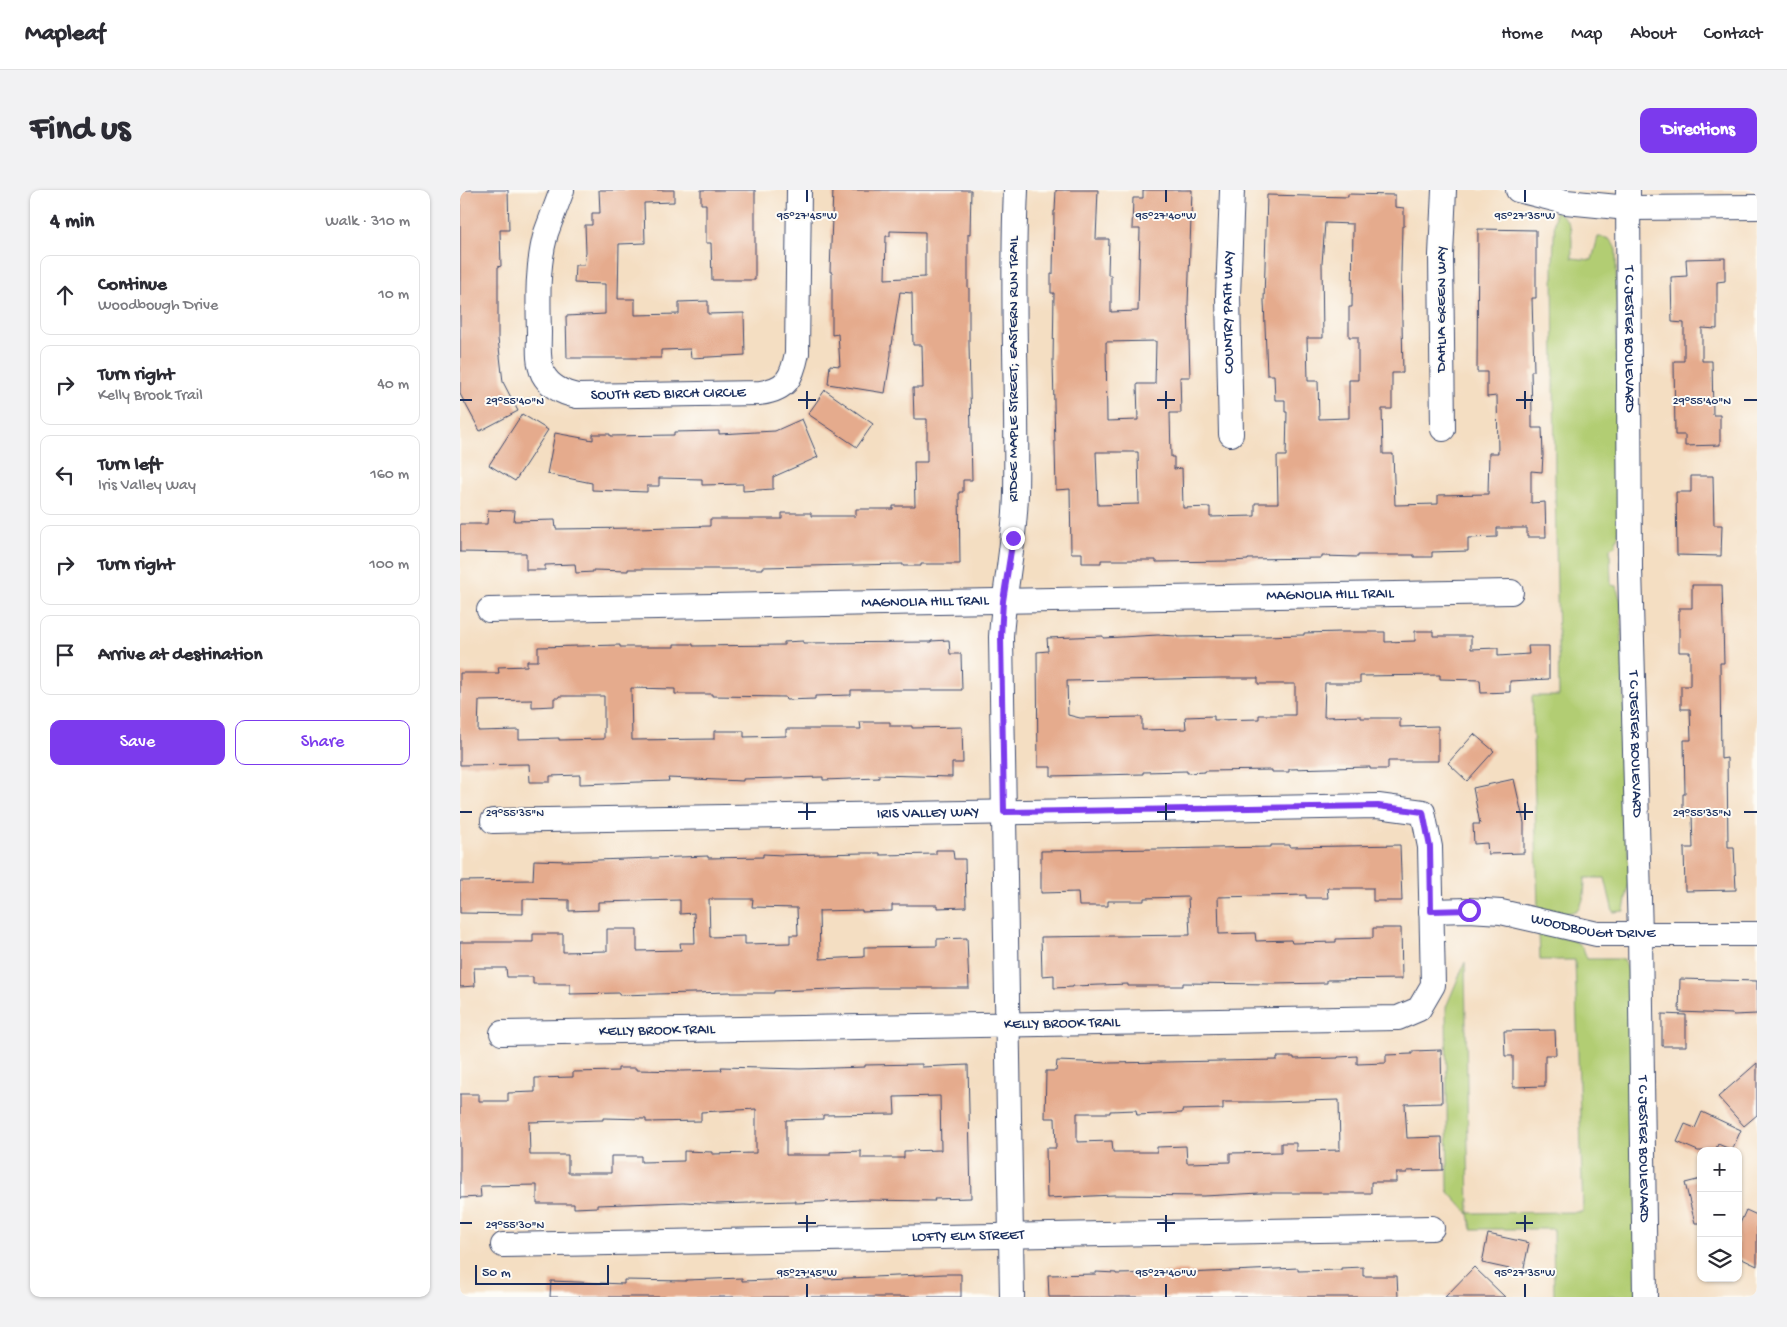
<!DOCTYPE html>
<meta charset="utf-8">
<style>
body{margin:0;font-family:"Gochi Hand",sans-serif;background:#f2f2f3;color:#2b2b33}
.controls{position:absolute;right:15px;bottom:15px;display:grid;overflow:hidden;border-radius:10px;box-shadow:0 1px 4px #0004}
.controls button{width:45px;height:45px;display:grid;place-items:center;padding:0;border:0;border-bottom:1px solid #e1e1e2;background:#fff;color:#2b2b33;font:25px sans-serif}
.scale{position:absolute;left:15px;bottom:12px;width:134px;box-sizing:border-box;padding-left:5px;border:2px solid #1b2f5e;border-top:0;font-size:14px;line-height:18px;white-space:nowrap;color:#1b2f5e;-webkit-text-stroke:4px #fdfcf7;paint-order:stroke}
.stop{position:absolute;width:15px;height:15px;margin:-11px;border:4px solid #7c3aed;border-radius:50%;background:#fff}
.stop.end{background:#7c3aed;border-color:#fff;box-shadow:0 1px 5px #0008}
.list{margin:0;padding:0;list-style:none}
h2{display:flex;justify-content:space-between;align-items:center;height:65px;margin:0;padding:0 20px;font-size:21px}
h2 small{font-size:16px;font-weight:400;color:#7c7c81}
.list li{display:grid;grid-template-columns:32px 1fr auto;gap:15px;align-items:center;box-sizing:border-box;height:80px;margin:0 10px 10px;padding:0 10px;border:1px solid #e1e1e2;border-radius:10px}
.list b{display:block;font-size:19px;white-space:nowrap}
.list p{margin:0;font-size:16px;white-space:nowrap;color:#7c7c81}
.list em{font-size:16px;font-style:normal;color:#7c7c81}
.actions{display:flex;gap:10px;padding:15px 20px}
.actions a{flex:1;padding:11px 0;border:1px solid #7c3aed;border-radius:10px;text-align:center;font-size:18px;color:#7c3aed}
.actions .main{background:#7c3aed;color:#fff}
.icon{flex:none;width:28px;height:28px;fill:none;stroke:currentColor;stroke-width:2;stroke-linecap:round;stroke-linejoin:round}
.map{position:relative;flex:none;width:1297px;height:1107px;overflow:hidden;border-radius:10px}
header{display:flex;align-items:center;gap:30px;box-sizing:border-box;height:70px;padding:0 25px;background:#fff;border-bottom:1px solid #e1e1e2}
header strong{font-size:24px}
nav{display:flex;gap:28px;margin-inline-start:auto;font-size:18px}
.intro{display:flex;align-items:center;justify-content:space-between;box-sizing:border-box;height:120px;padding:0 30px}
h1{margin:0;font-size:35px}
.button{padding:12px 22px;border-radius:10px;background:#7c3aed;color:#fff;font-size:18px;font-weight:700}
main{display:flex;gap:30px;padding:0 30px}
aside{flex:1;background:#fff;border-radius:10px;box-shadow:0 1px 4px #0004}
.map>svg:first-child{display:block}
.green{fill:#b2cd73;stroke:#667e68}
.building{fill:#e5ab8d;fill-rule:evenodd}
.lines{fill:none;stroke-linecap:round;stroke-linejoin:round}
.minor-casing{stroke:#3c496d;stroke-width:26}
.minor{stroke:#fff;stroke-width:24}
.route{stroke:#7c3aed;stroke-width:6}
.ticks{fill:none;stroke:#1b2f5e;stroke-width:2}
.labels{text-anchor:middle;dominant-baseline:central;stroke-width:4;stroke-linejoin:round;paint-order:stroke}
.street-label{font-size:15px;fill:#1b2f5e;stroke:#fdfcf7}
.ticks-label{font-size:12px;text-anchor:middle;fill:#1b2f5e;stroke:#fdfcf7;stroke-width:4;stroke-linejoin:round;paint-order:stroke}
</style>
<header>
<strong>Mapleaf</strong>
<nav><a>Home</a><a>Map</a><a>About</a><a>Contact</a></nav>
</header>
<div class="intro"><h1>Find us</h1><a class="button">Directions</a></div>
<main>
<aside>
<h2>4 min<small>Walk · 310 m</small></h2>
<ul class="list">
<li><svg class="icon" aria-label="ahead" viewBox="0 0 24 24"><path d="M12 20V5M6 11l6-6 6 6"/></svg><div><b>Continue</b><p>Woodbough Drive</p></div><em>10 m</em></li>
<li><svg class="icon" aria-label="right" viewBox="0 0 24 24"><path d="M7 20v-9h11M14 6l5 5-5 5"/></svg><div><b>Turn right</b><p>Kelly Brook Trail</p></div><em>40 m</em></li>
<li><svg class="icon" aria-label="left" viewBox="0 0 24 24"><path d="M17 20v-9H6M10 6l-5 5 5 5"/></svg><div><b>Turn left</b><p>Iris Valley Way</p></div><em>160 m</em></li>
<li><svg class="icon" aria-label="right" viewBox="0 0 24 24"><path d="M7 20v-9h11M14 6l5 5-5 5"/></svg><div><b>Turn right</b></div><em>100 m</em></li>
<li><svg class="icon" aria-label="arrive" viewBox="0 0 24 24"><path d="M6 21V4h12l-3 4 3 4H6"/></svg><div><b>Arrive at destination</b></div></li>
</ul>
<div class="actions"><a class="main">Save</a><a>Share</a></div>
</aside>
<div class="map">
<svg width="1297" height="1107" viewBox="0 0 1297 1107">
<rect width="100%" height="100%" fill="#fdfcf7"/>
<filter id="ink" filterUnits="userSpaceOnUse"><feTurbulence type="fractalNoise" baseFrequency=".02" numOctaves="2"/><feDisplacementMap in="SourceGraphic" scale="10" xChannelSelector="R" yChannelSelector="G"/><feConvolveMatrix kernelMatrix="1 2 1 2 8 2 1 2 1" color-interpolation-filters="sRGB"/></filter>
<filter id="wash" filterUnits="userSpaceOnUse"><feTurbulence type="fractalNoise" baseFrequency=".0096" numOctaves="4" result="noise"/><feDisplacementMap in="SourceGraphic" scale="20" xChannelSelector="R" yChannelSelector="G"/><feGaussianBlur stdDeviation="1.12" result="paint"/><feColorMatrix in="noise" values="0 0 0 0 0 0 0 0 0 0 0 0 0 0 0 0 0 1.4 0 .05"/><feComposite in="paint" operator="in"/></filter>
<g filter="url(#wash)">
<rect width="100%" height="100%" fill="#f4dec2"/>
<path class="green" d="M1095 20C1116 34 1111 45 1112 68L1132 70 1138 47C1149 47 1152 50 1156 60L1159 342 1155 356 1150 358 1151 395 1156 396 1161 411 1169 692 1164 721 1153 722 1145 688H1125C1125 728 1113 726 1078 719L1072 506H1099L1095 295 1093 75Z
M1079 742 1115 751 1123 758 1127 769H1164L1172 790 1179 1107H1094L1093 1039H1012L1009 1024 988 1001 986 817 1005 772 1009 1023 1123 1022 1115 770H1080Z"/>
<g id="blocks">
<path class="building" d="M0 0H48L49 40H40L41 76 38 77V149L43 192 58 221 20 241 0 204Z
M139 0H214V12L184 13 185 53 159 54 158 109H175V125L219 124V112L248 111V124L284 123 285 165 231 168 230 159 201 160V168H107L106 126 145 124V94L114 93 115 75H124L126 62 125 35H132V23H140Z
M241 0H295V90H252L251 53H246V14H241Z
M373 0H511L510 44H508V98H509V154L512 290H503V302H499L500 374H461V376H443V374L303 377V379H168V381L133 380V382L116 383 115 374 85 375V380H66V363L0 362V334H27L28 320 55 321 54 331 95 330 96 339 176 338 250 336V329H322V323H351V326H396V319H433V316H455L454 272H467V229H454L453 198H463L462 155H453L452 103 440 102 432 155H431V165L425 203 368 194 370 175 380 176 378 144 372 145V82H370ZM430 41 465 42V87L425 89 426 46H430Z
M596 0H638L636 49H649L648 85H651V122L678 121 680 39H672L673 8H683V0H732L728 114 730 187H720L721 223H710L711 267H714V279L722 278 723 318 750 317V327L795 326V313H818L817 266H826L827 222H825V210H815L814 185H807L804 111 807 5 888 7V4L935 5V17L944 18V36H942L941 80 943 183H932V219H922L923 264H933L935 315 978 314V305L1028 304 1029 263H1038L1037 206 1027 207V182H1017L1018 39 1076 40V108H1072L1074 181H1071L1072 224V238H1082L1083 265 1082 282 1071 281V313L1085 312 1086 347H1067V338H1037V347L1008 348V361L972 362V367H954V365H898V367L862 366V368L788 369V370L771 371 696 372V370H641V373H622V363H611L610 299 596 300 593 171 594 103H591V84H593L594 21H595ZM865 33 893 34 892 117H889V147H898V190H889V228L859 229 858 191H848L847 148H863L862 74ZM696 151 695 194H677L678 230 647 231 646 152ZM636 262H678L679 314 638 315Z
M1265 68V91L1257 92V139L1242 138V171H1252L1253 225H1260V255L1225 256V245H1215L1214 171H1224V133L1212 132 1211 87 1227 86 1226 69Z
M365 200 413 234 397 257 348 224Z
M62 224 88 240 55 291 29 275Z
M342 229 358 267 313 287V299L283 301V294L242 295V289L199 288V296H187V302L132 300V293L87 284 95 243 133 250V244H150V246L214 245V242L259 241V244L315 241Z
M1231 286H1253L1254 335H1262L1261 366 1217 365 1216 302H1231Z
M1232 395H1262L1264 473H1260L1261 569 1267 568 1268 657H1274L1276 700 1225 701 1224 658H1233L1232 625H1223V604H1225L1224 550H1231L1230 519H1221V496H1230V462H1219V418H1232Z
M955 441H973V446H1011V459L1038 458V466L1069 464 1068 456H1089V489L1050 491V502L1021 503 1020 490 980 489V485L900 486V493H865L864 527 901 526V528H940V537L978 536V571H928V579H910V577L829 579V582H812V580L745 581V582L727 583V581L683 582V584L591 586V577H578L577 462 588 461 587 448 643 446V448L698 445 717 446V447L803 446 844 445V443L881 442H925V452L955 451ZM761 488H798V494H835V525H799V529L754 530V526L725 527 726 539 682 540V527L620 528 608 525 607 491Z
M489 450 490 464H501L502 500H391V505L355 506V509L326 510 325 507 252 506V504H215V499L171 498 172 550 254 549V541H284V547L326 546V539H401L400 532H430V536H452V538L502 537 503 573H492V587L419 585V588L363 590V587L283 589V591L208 588 209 591 120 594V585L90 586V592H70L69 574 0 575V483H39L38 477 67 476V471H78V457L160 455V457H214V454H233V456L324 455V452L343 451V453L471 452V451ZM99 506H144V549L99 550V548L59 549V540L18 541 19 511 72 510V517L94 516V508H99Z
M1014 544 1034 561 1007 591 988 573Z
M1054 589 1064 633V663L1028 664 1027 653 1014 654 1013 634H1020L1013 598Z
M811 655H830V657L940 655 942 711H913V698H867L868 708H846V705L758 707 759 744 795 743 796 751 831 750 832 753 876 752V749L913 748V738H941L942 789 867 790V793L814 794 723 793V796H668V794L613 796V797L594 798V785L582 786 581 747 730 745 728 707 684 708V711H648V716H619L618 702 581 703V661L811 657Z
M476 660H493L494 669H505L506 717 477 718V715H432V721L402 722V720L359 721 360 769 404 767V757L477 756V749L507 748 509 798H404L314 801V803H270V802L159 805V803L110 804V794H73V787H47L46 778H14L15 796 0 797V752H73V744H103V762L147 761V739H177V761L221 760 220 753H235L234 723 220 724V710L138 712V720L109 721V710L63 709V724L0 723V691L73 690 74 670 109 671 248 666V668L303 667V664L322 665 402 663H420V665L476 664ZM249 709H293L292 717 337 718 338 745H330V753L285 754V746L250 747Z
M1220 789 1297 791V824L1273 825V824L1219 822Z
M1202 824 1226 825V856H1202Z
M1095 840 1096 865H1085V896L1053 897V866H1045L1044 841Z
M981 860 982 913 945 914 947 948 982 947 983 980 947 981V983H936V992H911V1003H800L744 1006 654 1005 587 1008 586 958H596L595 928H585L586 881H596L597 871 650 873 817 870V867H834V869L878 868V867L897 866V874L926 873V865L952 864V861ZM879 910 880 960 836 961V953H821V962L770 963V972L727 973 726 956 697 957V962H653L652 951 617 952V923H650V921L676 920 677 925 722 923V920L763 919V912H810Z
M1297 873V925L1284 936 1258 907Z
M462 874V877L508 875 511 1008 474 1009 475 1011 403 1010 335 1013V1011L291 1012V1013L257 1014 224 1012 137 1015V1017L114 1018V1014H77V995L20 996 21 1007 0 1008V904H19V911H48V903L75 902V888L113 887V882L158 881V878H176V880L223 881 262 880 261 877 340 879 405 877V875ZM480 906 481 960 444 961V968H401V961L370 962V965H326V930L363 929V925L435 924 434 907ZM296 919V963L252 964V962L224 961V971L181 972V966H151V983H108V965H70L69 932 143 930V928L186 929V932L241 931V922Z
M1242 922 1281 940 1272 960 1258 954 1255 961H1238L1217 952 1225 934 1235 938Z
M1241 989V1033H1235L1225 993Z
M1286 1020 1297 1025V1076L1278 1067V1038Z
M1028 1044 1069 1053 1063 1082 1022 1073Z
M903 1077V1086H937L938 1107H589L588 1085 636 1084V1082L656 1083V1084L711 1083V1081H728V1083L838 1078V1081L881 1080V1078Z
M1014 1077 1045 1107H985Z
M484 1084H501V1107H90L91 1091 164 1094V1090L226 1091V1090L282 1088V1091L365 1088V1089Z"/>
</g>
</g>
<g filter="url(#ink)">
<use href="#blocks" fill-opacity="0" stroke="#3c496d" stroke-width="1"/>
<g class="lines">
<defs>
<g id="minor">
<path id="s1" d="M102 0C97 14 91 29 86 43 77 75 78 109 79 142 79 155 77 171 83 184 90 197 103 203 117 206L300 203C327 199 332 188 337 163L339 0"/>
<path d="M1058 0 1106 12 1168 18 1297 17"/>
<path id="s2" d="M1168 0 1170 378 1180 744 1185 1107"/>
<path d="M983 239 981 65 984 0"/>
<path id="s3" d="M771 244 768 106 772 0"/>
<path id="s4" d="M29 420 1051 402"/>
<path id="s5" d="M33 631 918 616 963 622 970 657 973 795 959 819 938 828 42 843"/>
<path id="s6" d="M971 721 1009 720 1041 722 1137 744H1297"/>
<path id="s7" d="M43 1055 972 1038"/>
<path d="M552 1107 541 447C544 399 555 352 556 303 558 202 551 102 556 0"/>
</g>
</defs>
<use href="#minor" class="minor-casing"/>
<use href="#minor" class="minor"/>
</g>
</g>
<g class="lines" filter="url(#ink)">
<path class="route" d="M553 348 543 411 541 447 544 622 918 616 963 622 970 657 971 721 1009 720"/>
</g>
<path class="ticks" d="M347 0V12M706 0V12M1065 0V12M347 201V219M706 201V219M1065 201V219M0 210H12M338 210H356M697 210H715M1056 210H1073M1284 210H1297M347 613V630M706 613V630M1065 613V630M0 622H12M338 622H356M697 622H715M1056 622H1073M1284 622H1297M347 1025V1042M706 1025V1042M1065 1025V1042M0 1033H12M338 1033H356M697 1033H715M1056 1033H1073M347 1094V1107M706 1094V1107M1065 1094V1107"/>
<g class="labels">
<g class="street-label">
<text transform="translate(982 119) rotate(-90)">DAHLIA GREEN WAY</text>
<text stroke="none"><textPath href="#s3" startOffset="122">COUNTRY PATH WAY</textPath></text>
<text stroke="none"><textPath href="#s2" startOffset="149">T C JESTER BOULEVARD</textPath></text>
<text transform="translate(554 179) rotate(-90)">RIDGE MAPLE STREET; EASTERN RUN TRAIL</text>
<text stroke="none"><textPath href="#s1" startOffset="321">SOUTH RED BIRCH CIRCLE</textPath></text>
<text stroke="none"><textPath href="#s4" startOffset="841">MAGNOLIA HILL TRAIL</textPath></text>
<text stroke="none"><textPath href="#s4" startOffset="436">MAGNOLIA HILL TRAIL</textPath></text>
<text stroke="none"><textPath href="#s2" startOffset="554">T C JESTER BOULEVARD</textPath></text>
<text stroke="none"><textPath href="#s5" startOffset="435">IRIS VALLEY WAY</textPath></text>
<text stroke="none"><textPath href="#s6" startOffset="164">WOODBOUGH DRIVE</textPath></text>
<text transform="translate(602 834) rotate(-1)">KELLY BROOK TRAIL</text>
<text transform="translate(197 841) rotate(-1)">KELLY BROOK TRAIL</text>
<text stroke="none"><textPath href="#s2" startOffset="959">T C JESTER BOULEVARD</textPath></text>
<text stroke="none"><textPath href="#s7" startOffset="465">LOFTY ELM STREET</textPath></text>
</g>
</g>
<g class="ticks-label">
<text x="347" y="29">95°27'45"W</text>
<text x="706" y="29">95°27'40"W</text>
<text x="1065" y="29">95°27'35"W</text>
<text x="55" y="214">29°55'40"N</text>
<text x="1242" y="214">29°55'40"N</text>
<text x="55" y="626">29°55'35"N</text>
<text x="1242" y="626">29°55'35"N</text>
<text x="55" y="1038">29°55'30"N</text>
<text x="347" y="1086">95°27'45"W</text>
<text x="706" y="1086">95°27'40"W</text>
<text x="1065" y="1086">95°27'35"W</text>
</g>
</svg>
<div class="controls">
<button>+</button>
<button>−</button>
<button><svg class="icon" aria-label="layers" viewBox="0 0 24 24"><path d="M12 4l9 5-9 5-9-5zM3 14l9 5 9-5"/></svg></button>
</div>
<div class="scale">50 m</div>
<div class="stop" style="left:1009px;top:720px"></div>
<div class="stop end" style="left:553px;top:348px"></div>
</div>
</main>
